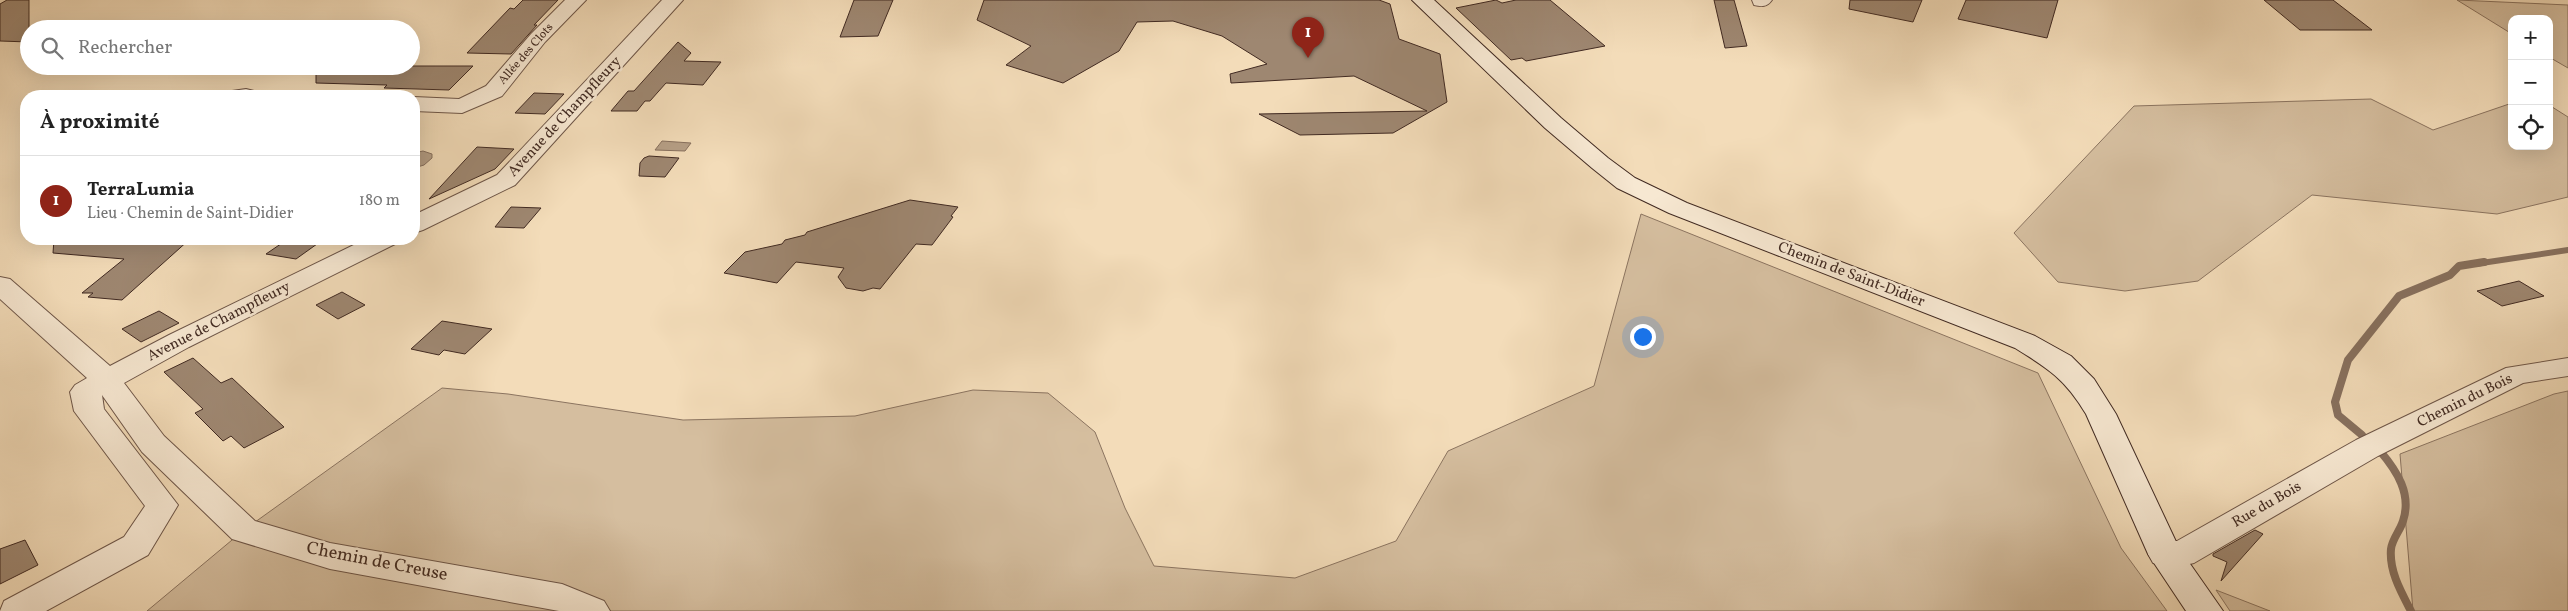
<!DOCTYPE html>
<html lang="fr">
<meta charset="utf-8">
<style>
body{margin:0;font-family:Vollkorn,serif;background:#f2f2f2;color:#222}
.controls{position:absolute;right:15px;top:15px;display:grid;overflow:hidden;border-radius:10px;box-shadow:0 5px 20px #0002}
.controls button{width:45px;height:45px;display:grid;place-items:center;padding:0;border:0;border-bottom:1px solid #e0e0e0;background:#fff;color:#222;font:25px sans-serif}
.you{position:absolute;left:1642px;top:336px;width:18px;height:18px;margin:-12px;border:4px solid #fff;border-radius:50%;background:#1a73e8;box-shadow:0 0 0 8px #1a73e833}
.badge{display:grid;place-items:center;width:32px;height:32px;border-radius:50%;background:#8f2418;color:#fff;font-size:16px;font-weight:700}
.pin{position:absolute;translate:-50% -41px;filter:drop-shadow(0 1px 2px #0008)}
.pin::after{content:'';position:absolute;top:26px;width:18px;height:15px;background:inherit;clip-path:polygon(0 0,100% 0,50% 100%)}
.list{margin:0;padding:0;list-style:none}
h2{display:flex;justify-content:space-between;align-items:center;height:65px;margin:0;padding:0 20px;font-size:21px}
h2 small{font-size:16px;font-weight:400;color:#767676}
.list li{display:grid;grid-template-columns:32px 1fr auto;gap:15px;align-items:center;box-sizing:border-box;height:90px;padding:0 20px;border-top:1px solid #e0e0e0}
.list b{display:block;font-size:19px;white-space:nowrap}
.list p{margin:0;font-size:16px;white-space:nowrap;color:#767676}
.list em{font-size:16px;font-style:normal;color:#767676}
.icon{flex:none;width:28px;height:28px;fill:none;stroke:currentColor;stroke-width:2;stroke-linecap:round;stroke-linejoin:round}
.map{position:relative;flex:none;width:2568px;height:611px;overflow:hidden}
.search{position:absolute;background:#fff;box-shadow:0 5px 20px #0002;left:20px;top:20px;width:400px;height:55px;display:flex;align-items:center;gap:12px;box-sizing:border-box;padding:0 18px;border-radius:28px;color:#767676;font-size:19px}
.panel{position:absolute;background:#fff;box-shadow:0 5px 20px #0002;left:20px;top:90px;width:400px;height:155px;border-radius:20px}
.map>svg:first-child{display:block}
.green{fill:#d5be9f;stroke:#8b7460}
.water{fill:#b69f86;stroke:#87705e}
.lines{fill:none;stroke-linecap:round;stroke-linejoin:round}
.stream-far1{stroke:#87705e;stroke-width:6}
.stream{stroke:#87705e;stroke-width:8}
.building{fill:#9e8771;stroke:#412a22}
.street-casing{stroke:#6e5648;stroke-width:2}
.secondary-casing{stroke:#412a22;stroke-width:2}
.street{fill:#f7e8d2;fill-rule:evenodd}
.secondary{fill:#f7e8d2;fill-rule:evenodd}
.labels{text-anchor:middle;dominant-baseline:central;stroke-width:5;stroke-linejoin:round;paint-order:stroke}
.far-street-label{font-size:12px;fill:#412a22;stroke:#f7e8d2}
.street-label{font-size:15px;fill:#412a22;stroke:#f7e8d2}
.near-street-label{font-size:18px;fill:#412a22;stroke:#f7e8d2}
</style>
<div class="map">
<svg width="2568" height="611" viewBox="0 0 2568 611">
<rect width="100%" height="100%" fill="#f3dcb9"/>
<filter id="stains"><feTurbulence type="fractalNoise" baseFrequency=".004" numOctaves="4"/><feColorMatrix values="0 0 0 0 .2 0 0 0 0 .09 0 0 0 0 .02 0 0 0 .5 -.17"/></filter>
<radialGradient id="worn" r=".72"><stop offset=".6" stop-color="#630" stop-opacity="0"/><stop offset="1" stop-color="#630" stop-opacity=".3"/></radialGradient>
<path class="green" d="M2457 0 2568 5V68L2549 57V19H2512V34Z
M2371 99 2433 130 2512 103V146H2549V105L2568 117V197L2497 214 2312 195 2198 281 2125 291 2058 282 2014 233 2134 106Z
M1641 214 2038 373 2121 548 2167 611H147L244 530 442 388 508 394 683 420 855 416 973 390 1048 393 1095 432 1125 508 1154 566 1295 578 1396 541 1448 451 1594 386Z
M2568 391V611H2413L2400 454 2554 394Z
M2216 590 2270 611H2230Z"/>
<path class="water" d="M662 141 691 143 685 151 655 150Z
M423 151 432 154V158L424 165 414 168V153Z"/>
<g class="lines">
<path class="stream-far1" d="M2475 264 2568 250"/>
<path class="stream" d="M2362 435 2338 415 2335 402 2348 360 2399 296 2450 275 2459 266 2484 262
M2380 451C2397 471 2412 494 2403 521 2400 531 2392 539 2391 549 2389 571 2401 592 2411 611"/>
</g>
<path class="building" d="M7 0H29V42L0 41V4Z
M523 0H558L534 25H537L511 54 467 53 510 8 514 9Z
M854 0H893L878 36 840 37Z
M984 0H1379L1390 4 1399 39 1440 54 1447 102 1393 133 1300 135 1259 114 1427 111 1354 76 1231 83 1230 74 1267 64 1222 36 1173 21 1137 22 1119 51 1063 83 1006 65 1031 46 977 20Z
M1496 0 1502 3 1516 0H1550L1605 46 1526 61 1522 58 1511 60 1456 8Z
M1714 0H1734L1747 46 1725 48Z
M1850 0H1922L1913 22 1849 9Z
M1966 0H2058L2047 38 1958 19Z
M2264 0H2333L2372 30H2300Z
M678 42 691 53 684 61 721 62 703 85 666 83 650 101H645L637 111H611L628 91H634Z
M316 66H473L449 90 384 88 387 85 316 83Z
M534 93 564 94 545 114 515 113Z
M477 147 514 149 495 169 429 199Z
M649 156 679 158 665 177 639 176 640 163 644 158Z
M910 200 958 207 951 216 953 217 932 245 916 244 880 289 873 288 863 291 846 288 838 277 844 268 796 262 777 283 724 273 745 252 782 244 785 240 805 235 807 232Z
M511 207 541 208 524 228 495 227Z
M54 239H190L122 300 88 297 93 293H82L124 259 53 253Z
M288 239H324L296 259 266 254Z
M2519 281 2544 296 2502 306 2477 291Z
M342 292 365 305 338 319 316 305Z
M159 311 179 323 141 342 122 329Z
M442 321 492 329 465 354 444 350 439 355 411 349Z
M193 358 221 383 232 378 284 427 244 448 231 436 223 441 195 413 203 409 164 372Z
M2255 530 2263 534 2221 581 2227 562 2213 556V554Z
M25 540 38 565 0 584V549Z"/>
<g class="lines">
<defs>
<path id="street" d="M565 0H586L545 42 502 96 462 113 414 111V97L459 99 486 86 531 34Z
M662 0H683L515 185 423 230 414 233V215L497 175Z
M1752 0H1772C1767 7 1762 7 1754 5Z
M246 89 254 91 257 96H229L232 91Z
M366 239H399L395 244 189 347 124 383 164 436 255 521 330 543 562 584 604 601 610 611H559L330 569 232 539 142 452 102 395 104 409 178 505 148 555 46 611H0L4 601 124 537 145 506 74 411 70 392 75 385 87 378 0 299V277L10 279 110 366 169 335Z
M2568 358V376L2523 383 2378 456 2194 563C2179 567 2168 567 2153 563L2148 554 2153 545 2165 541H2177L2356 440 2506 368Z"/>
<path id="secondary" d="M1412 0H1434L1561 118 1608 158 1635 178 1687 203 2035 336 2071 356 2094 379 2116 414 2179 548 2223 611H2186L2148 554 2086 414C2065 379 2049 369 2015 348L1669 213 1617 188 1592 168 1545 128Z"/>
</defs>
<use href="#street" class="street-casing"/>
<use href="#secondary" class="secondary-casing"/>
<use href="#street" class="street"/>
<use href="#secondary" class="secondary"/>
</g>
<g class="labels">
<g class="far-street-label">
<text transform="translate(526 54) rotate(-49)">Allée des Clots</text>
</g>
<g class="street-label">
<text transform="translate(565 117) rotate(-47)">Avenue de Champfleury</text>
<text transform="translate(1851 275) rotate(21)">Chemin de Saint-Didier</text>
<text transform="translate(219 322) rotate(-27)">Avenue de Champfleury</text>
<text transform="translate(2465 401) rotate(-26)">Chemin du Bois</text>
<text transform="translate(2267 505) rotate(-30)">Rue du Bois</text>
</g>
<g class="near-street-label">
<text transform="translate(377 562) rotate(11)">Chemin de Creuse</text>
</g>
</g>
<rect width="100%" height="100%" filter="url(#stains)"/>
<rect width="100%" height="100%" fill="url(#worn)"/>
</svg>
<div class="controls">
<button>+</button>
<button>−</button>
<button><svg class="icon" aria-label="locate" viewBox="0 0 24 24"><circle cx="12" cy="12" r="6"/><path d="M12 2v4M12 18v4M2 12h4M18 12h4"/></svg></button>
</div>
<div class="you"></div>
<div class="pin badge" style="left:1308px;top:58px">1</div>
<div class="search"><svg class="icon" aria-label="search" viewBox="0 0 24 24"><circle cx="10" cy="10" r="6"/><path d="M15 15l6 6"/></svg>Rechercher</div>
<section class="panel">
<h2>À proximité<small></small></h2>
<ul class="list">
<li><span class="badge">1</span><div><b>TerraLumia</b><p>Lieu · Chemin de Saint-Didier</p></div><em>180 m</em></li>
</ul>
</section>
</div>
